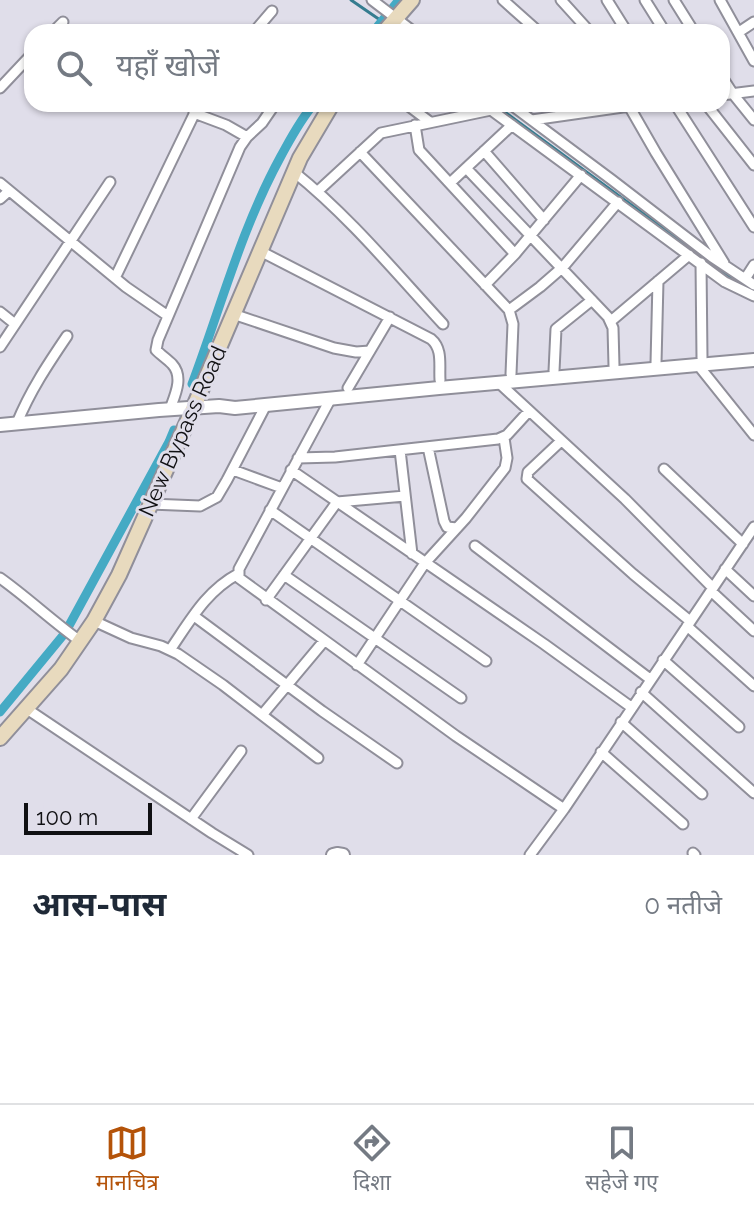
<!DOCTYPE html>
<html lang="hi">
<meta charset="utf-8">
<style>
body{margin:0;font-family:Raleway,"Noto Sans Devanagari",sans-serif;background:#f6f6f7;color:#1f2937}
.scale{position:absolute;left:24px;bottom:20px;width:128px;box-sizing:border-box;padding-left:8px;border:4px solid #101013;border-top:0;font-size:22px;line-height:28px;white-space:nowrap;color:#101013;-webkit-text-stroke:6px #e0deea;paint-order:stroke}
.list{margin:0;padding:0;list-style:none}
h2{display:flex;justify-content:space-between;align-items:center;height:104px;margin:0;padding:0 32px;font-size:34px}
h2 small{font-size:26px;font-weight:400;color:#747a83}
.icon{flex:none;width:44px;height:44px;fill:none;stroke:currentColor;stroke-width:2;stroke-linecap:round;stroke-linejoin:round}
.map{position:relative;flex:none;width:754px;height:855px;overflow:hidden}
.search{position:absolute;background:#fff;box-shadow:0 2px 6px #0004;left:24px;right:24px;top:24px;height:88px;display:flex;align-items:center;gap:20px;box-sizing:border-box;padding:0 28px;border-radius:24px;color:#747a83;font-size:30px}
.sheet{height:248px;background:#fff}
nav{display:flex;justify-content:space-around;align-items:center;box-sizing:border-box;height:112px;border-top:2px solid #e0e1e3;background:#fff;font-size:22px;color:#747a83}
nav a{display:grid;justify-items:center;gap:4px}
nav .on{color:#b45309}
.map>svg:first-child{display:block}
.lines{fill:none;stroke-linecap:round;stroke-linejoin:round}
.stream{stroke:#357c8f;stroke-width:3}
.canal{stroke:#45aac4;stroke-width:9}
.minor-casing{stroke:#908f9a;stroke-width:13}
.tertiary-casing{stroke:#908f9a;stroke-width:16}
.secondary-casing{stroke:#908f9a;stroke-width:18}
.minor{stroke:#fff;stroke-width:9}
.tertiary{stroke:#fff;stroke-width:12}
.secondary{stroke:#e8dabe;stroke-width:14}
.labels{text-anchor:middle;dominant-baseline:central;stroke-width:6;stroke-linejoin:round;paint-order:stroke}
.street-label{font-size:22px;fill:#101013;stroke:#e0deea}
</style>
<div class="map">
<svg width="754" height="855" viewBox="0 0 754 855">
<rect width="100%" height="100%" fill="#e0deea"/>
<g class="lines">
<path class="stream" d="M351 0 383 22
M396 32H397
M494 104 739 284"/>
<path class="canal" d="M373 32 399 0
M192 384C221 307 241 229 281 156 291 138 300 120 314 104
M0 712 65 633 169 442 174 430"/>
<defs>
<path id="minor" d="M372 0 414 32
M503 0 539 32
M561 0 590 32
M607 0 627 32
M645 0 665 32
M674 0 694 32
M720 0 754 61
M53 32 63 22
M254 32 272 11
M739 32 754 22
M722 77 733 94 754 120
M0 88 32 54
M722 95 754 91
M406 104 430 122
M483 104 725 282 754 296
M510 104 612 180 712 257 754 285
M553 104 565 115
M675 104 754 227
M706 104 754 165
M629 106 656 153 724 263
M194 113 226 125 247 137
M532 120 644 104
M415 125 419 150 515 254
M484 151 544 220
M360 152 509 310 513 324 511 374
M466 168 608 317 613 328 614 366
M294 172C349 216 395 272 443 324
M0 183 126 287 168 316
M450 183 512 125
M318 191 381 133 491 110
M0 199 9 191
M260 251 431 339C443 349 439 365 440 380
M701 263 702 358
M115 278 199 104
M745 279 754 265
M485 285 515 254 581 175
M509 310 540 287 563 267 618 202
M0 312 15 324
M233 314 334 348 356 352 370 351
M611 321 689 255
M0 347 110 182
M656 363 658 281
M698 365 754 435
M554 371 556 329 592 300
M498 382 625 499 713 588
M348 388 390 317
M331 398 239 569V578L456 736 564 809
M170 409C175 395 184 377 172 364 167 359 161 355 156 350L158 340 240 147 247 137 262 123 275 104
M17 423C30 391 48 364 67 336
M561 441 528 472 527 479 633 574 690 621
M428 447 444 521 447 527 457 528
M400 450 412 554
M298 458 335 457 498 439 507 435 529 411
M664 469 743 544
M233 470 282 488
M291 470 544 644 631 707
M150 504 200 506 217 497 227 480 266 405
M270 510 486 661
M475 546 650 679
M725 569 754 596
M284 575 461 698
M0 578C28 598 52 621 80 641
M711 591 754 631
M266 600 337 502 405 496
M194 616 322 711 397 763
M94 621 131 638 161 646 178 654 223 685 318 758
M687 626 754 686
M170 650C190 621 206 591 238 574
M663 660 739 727
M357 665 425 563 466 518 505 468 507 458 504 438
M641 692 754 793
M27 709 212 833 248 855
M262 715 324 641
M621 722 702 794
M601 752 683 824
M191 819 241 751
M693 853 695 855
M530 855 564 809 754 527"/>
<path id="tertiary" d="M0 425 159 410 219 406 235 408 439 388 754 360
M333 855 337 854 343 855"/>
<path id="secondary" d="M384 32 412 0
M0 738 61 669 94 621 119 575 193 409 300 158 332 104"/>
</defs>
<use href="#minor" class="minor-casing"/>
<use href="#tertiary" class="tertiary-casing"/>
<use href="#secondary" class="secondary-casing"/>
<use href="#minor" class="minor"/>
<use href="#tertiary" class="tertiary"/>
<use href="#secondary" class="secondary"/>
</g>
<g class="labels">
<g class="street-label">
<text transform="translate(182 431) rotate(-66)">New Bypass Road</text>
</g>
</g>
</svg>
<div class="scale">100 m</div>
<div class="search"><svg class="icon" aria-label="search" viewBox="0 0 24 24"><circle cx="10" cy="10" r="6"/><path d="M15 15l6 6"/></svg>यहाँ खोजें</div>
</div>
<section class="sheet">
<h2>आस-पास<small>0 नतीजे</small></h2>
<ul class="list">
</ul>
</section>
<nav>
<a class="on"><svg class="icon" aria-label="map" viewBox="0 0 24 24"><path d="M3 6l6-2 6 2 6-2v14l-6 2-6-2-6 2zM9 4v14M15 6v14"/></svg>मानचित्र</a>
<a><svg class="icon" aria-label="directions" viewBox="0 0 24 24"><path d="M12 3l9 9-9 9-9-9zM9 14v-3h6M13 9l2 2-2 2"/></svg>दिशा</a>
<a><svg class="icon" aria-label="saved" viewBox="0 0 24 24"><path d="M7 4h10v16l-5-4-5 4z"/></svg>सहेजे गए</a>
</nav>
